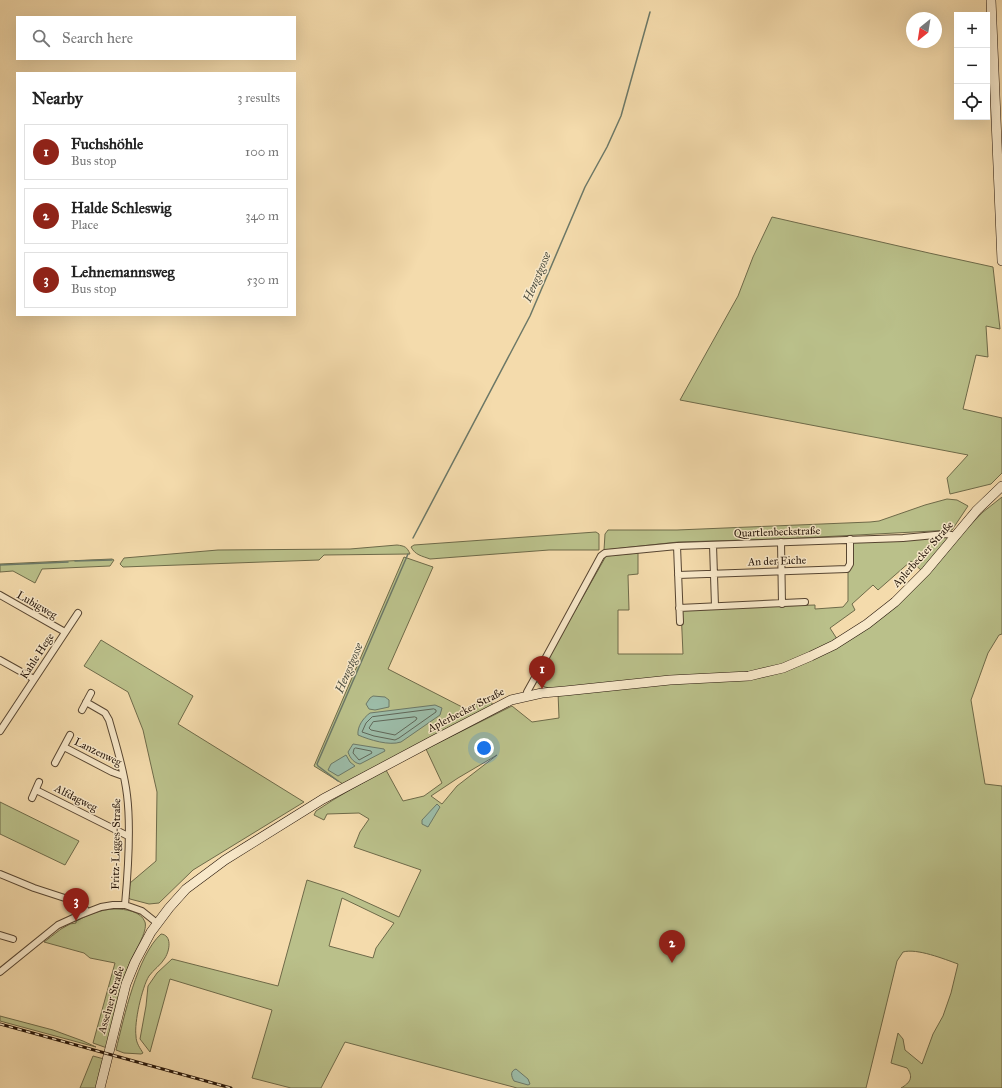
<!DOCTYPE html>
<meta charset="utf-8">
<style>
body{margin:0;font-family:"IM FELL Great Primer",serif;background:#f2f2f2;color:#222}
.controls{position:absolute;right:12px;top:12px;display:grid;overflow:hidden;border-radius:0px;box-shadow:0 4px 16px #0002}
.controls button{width:36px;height:36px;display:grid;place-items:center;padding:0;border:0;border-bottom:1px solid #e0e0e0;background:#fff;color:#222;font:20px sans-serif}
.compass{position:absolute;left:906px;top:12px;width:36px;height:36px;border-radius:50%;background:#fff;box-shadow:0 4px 16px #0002;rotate:210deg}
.you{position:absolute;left:484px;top:748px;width:14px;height:14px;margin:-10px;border:3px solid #fff;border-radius:50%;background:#1a73e8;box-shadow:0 0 0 6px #1a73e833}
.badge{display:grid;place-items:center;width:26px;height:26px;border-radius:50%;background:#8f2418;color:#fff;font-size:13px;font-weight:700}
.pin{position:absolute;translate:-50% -33px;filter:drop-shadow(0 1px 2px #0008)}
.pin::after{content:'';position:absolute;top:21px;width:14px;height:12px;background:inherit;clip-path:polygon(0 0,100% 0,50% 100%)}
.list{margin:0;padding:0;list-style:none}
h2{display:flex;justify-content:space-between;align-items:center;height:52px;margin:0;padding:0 16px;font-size:17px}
h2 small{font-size:13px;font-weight:400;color:#767676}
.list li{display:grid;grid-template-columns:26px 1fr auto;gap:12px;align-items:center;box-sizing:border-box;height:56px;margin:0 8px 8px;padding:0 8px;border:1px solid #e0e0e0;border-radius:0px}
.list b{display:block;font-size:15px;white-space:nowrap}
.list p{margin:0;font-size:13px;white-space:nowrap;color:#767676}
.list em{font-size:13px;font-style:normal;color:#767676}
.icon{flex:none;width:22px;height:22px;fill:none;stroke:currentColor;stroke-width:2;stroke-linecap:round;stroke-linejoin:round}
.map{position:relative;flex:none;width:1002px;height:1088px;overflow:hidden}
.search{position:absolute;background:#fff;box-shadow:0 4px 16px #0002;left:16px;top:16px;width:280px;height:44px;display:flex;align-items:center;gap:10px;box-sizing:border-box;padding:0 14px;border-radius:0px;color:#767676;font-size:15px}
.panel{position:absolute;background:#fff;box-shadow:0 4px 16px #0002;left:16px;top:72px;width:280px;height:244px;border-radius:0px}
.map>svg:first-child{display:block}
.green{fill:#bac08a;stroke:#6e6a49;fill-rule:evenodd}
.water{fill:#9cbba7;stroke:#6c7867}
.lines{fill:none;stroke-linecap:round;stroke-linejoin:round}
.shore{stroke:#606758;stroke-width:1}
.stream{stroke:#6c7867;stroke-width:1.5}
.minor-casing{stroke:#574531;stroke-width:8}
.secondary-casing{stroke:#231308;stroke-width:10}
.minor{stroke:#f8e8c9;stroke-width:6}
.secondary{stroke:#f8e8c9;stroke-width:9}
.rail-casing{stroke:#231308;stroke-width:3}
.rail{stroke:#f8e8c9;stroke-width:1.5;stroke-dasharray:4.5;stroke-linecap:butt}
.labels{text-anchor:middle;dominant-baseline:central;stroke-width:3;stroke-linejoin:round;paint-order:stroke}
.street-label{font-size:11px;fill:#231308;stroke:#f8e8c9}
.water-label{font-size:12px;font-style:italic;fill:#4d4e40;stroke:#f8e8c9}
</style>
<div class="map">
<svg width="1002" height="1088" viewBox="0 0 1002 1088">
<rect width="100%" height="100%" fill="#f4dbac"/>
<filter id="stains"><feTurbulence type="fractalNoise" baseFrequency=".005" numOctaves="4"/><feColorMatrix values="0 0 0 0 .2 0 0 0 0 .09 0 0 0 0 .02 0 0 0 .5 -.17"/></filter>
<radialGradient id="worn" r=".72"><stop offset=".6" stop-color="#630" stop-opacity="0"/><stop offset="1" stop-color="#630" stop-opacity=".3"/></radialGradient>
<path class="green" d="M772 217 929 253 993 267 1000 329 986 326 988 357 976 355 963 409 1002 418V473L991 484 950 494 947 478 968 455 680 400 738 296 753 257Z
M1002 497V634L999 635 988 653 971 700 985 784 1002 786V1088H901C910 1083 914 1077 907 1068L891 1063 898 1033 903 1039 905 1050 922 1064 933 1034 943 1016 951 993 958 964C944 959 917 948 903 952L897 961 866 1088H517L345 1042 321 1088H291L252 1078 272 1010 170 979 150 1052 140 1039 146 1006 148 986 157 973 172 959 278 986 307 880 344 892 399 917 421 870 354 847 360 832 369 819 359 813 327 814 324 820 314 815 316 811C338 796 362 783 386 770L403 801 424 796 442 783 426 749 512 706 532 722 559 718 558 692 772 672 855 633 942 554 983 512ZM497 755 457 786 442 804 431 796 458 778ZM342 898 394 923 376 948 373 958 329 946Z
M947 499 957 500 968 506 952 530 781 539 678 542 604 550 605 534 608 530H677L870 522 879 521 925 505Z
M596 532 599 534V550H549L430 559C422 556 415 555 411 547L414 545Z
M946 537 948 539 922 571 911 561 878 590 873 585 852 604 855 610 830 628 837 639 789 663 758 671 558 689C550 688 540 688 536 680L606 556 638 553V574L628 575 629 610H618V654H683L681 609 815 605V609L843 607 848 601V572L851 564 852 541Z
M397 545C405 546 407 547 410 554L324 555 319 560 123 567 120 564 124 558 218 550 350 549Z
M404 557 433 567 388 669 466 709 488 700 495 706 343 784 314 766Z
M112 559 114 560 110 566 42 569 35 583 13 571 0 572V564Z
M101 640 193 696 178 724 304 802 193 870 159 903 149 904 130 899 128 897 130 883 156 861 157 792 143 730 128 692 84 666Z
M0 802 79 841 65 865 0 834Z
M115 909C125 909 141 911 145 922 148 932 134 952 130 962 118 989 113 1019 107 1048L93 1043 115 963 90 958 84 953 44 942 61 929 70 924 76 923V921C88 915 101 909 115 909Z
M161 934C172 935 170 950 165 958 161 965 153 970 149 976 142 987 134 1023 136 1036 136 1043 140 1048 143 1053L141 1054 124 1053 116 1050C124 1017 137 956 161 934Z
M0 1016 53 1030 83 1041 96 1047 0 1021Z
M93 1056 104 1059 97 1088H80Z"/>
<path class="water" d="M373 696 385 697 389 700V707L375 710 369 709 366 704 370 698Z
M435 705 442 708 440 715 401 742C389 746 370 740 358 735 357 727 363 718 370 713Z
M353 744 384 749 385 751 360 764C354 763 350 758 348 752Z
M346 755 350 762 355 766 338 776 328 770 331 764Z
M437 804 440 807 428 827 422 824V820Z
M516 1069 528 1079 530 1084 528 1085 514 1081C511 1076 510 1071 516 1069Z"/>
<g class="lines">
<path class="shore" d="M434 709 436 710V712L399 738 395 740 374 736 362 732 366 723 372 717Z
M415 717 417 718 416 720 395 735 371 730 369 728 373 722Z
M356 748 371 751 372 753 359 760 353 753 354 749Z"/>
<path class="stream" d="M413 538 530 316 585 187 607 147 621 116 650 12
M75 561 112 560
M0 565 68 562
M338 781 318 766 317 764 408 554"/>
<defs>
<path id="minor" d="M781 542 782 604
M713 545 715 606
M677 546 680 622
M678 575 847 569 850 564V539
M0 595 65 632
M679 608 805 602
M0 660 34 679
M527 696V692L532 683 601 556 605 553 677 546 903 538 946 534 951 535 954 538
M86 702 105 713 109 720C116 745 124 769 127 795 131 827 128 872 125 905
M82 710 91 693
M0 731 78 613
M64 747 112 772 123 776
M55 763 70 735
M36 790 128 836
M32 798 39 782
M0 874 34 888 77 902 83 906 87 912
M0 935 13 939
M0 972 58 925 80 915 101 907 113 905H125L142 911 157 923"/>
<path id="secondary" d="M991 0 1002 261
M100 1088 126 984 135 962 151 932 169 908 186 889 225 860 323 799 432 741 511 700 542 693 565 691 670 680 749 676 783 668 811 656 834 645 867 624 895 602 926 571 977 510 1002 486"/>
</defs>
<use href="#minor" class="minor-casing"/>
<use href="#secondary" class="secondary-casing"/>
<use href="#minor" class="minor"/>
<use href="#secondary" class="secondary"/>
<defs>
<path id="rail" d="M0 1024 231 1088"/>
</defs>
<use href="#rail" class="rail-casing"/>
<use href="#rail" class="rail"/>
</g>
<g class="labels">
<g class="street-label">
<text transform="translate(777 532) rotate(-2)">Quartlenbeckstraße</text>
<text transform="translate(923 554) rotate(-48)">Aplerbecker Straße</text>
<text transform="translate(777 561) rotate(-2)">An der Eiche</text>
<text transform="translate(37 605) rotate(30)">Lubigweg</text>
<text transform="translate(37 656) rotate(-57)">Kahle Hege</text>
<text transform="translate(466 710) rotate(-27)">Aplerbecker Straße</text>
<text transform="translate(98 752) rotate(26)">Lanzenweg</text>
<text transform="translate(76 798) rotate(27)">Alfdagweg</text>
<text transform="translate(116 844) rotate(-89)">Fritz-Ligges-Straße</text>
<text transform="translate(111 1000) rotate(-74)">Asselner Straße</text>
</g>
<g class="water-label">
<text transform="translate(537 277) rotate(-67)">Hengstgosse</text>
<text transform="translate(349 668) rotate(-67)">Hengstgosse</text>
</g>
</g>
<rect width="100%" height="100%" filter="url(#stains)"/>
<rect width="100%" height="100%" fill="url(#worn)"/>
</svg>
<div class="controls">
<button>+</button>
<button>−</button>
<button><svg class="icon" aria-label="locate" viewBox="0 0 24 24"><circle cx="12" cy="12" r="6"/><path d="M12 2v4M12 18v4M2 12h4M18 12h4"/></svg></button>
</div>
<svg class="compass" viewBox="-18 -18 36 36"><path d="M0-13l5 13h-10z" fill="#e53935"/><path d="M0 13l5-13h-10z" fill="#767676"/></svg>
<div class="you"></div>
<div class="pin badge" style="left:542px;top:689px">1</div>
<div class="pin badge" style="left:672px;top:963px">2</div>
<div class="pin badge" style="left:76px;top:921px">3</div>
<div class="search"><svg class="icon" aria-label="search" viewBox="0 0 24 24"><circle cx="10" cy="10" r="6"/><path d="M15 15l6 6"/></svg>Search here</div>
<section class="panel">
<h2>Nearby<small>3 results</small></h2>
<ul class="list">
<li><span class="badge">1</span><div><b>Fuchshöhle</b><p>Bus stop</p></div><em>100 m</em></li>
<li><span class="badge">2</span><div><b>Halde Schleswig</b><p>Place</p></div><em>340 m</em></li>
<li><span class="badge">3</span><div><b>Lehnemannsweg</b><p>Bus stop</p></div><em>530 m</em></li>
</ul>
</section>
</div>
